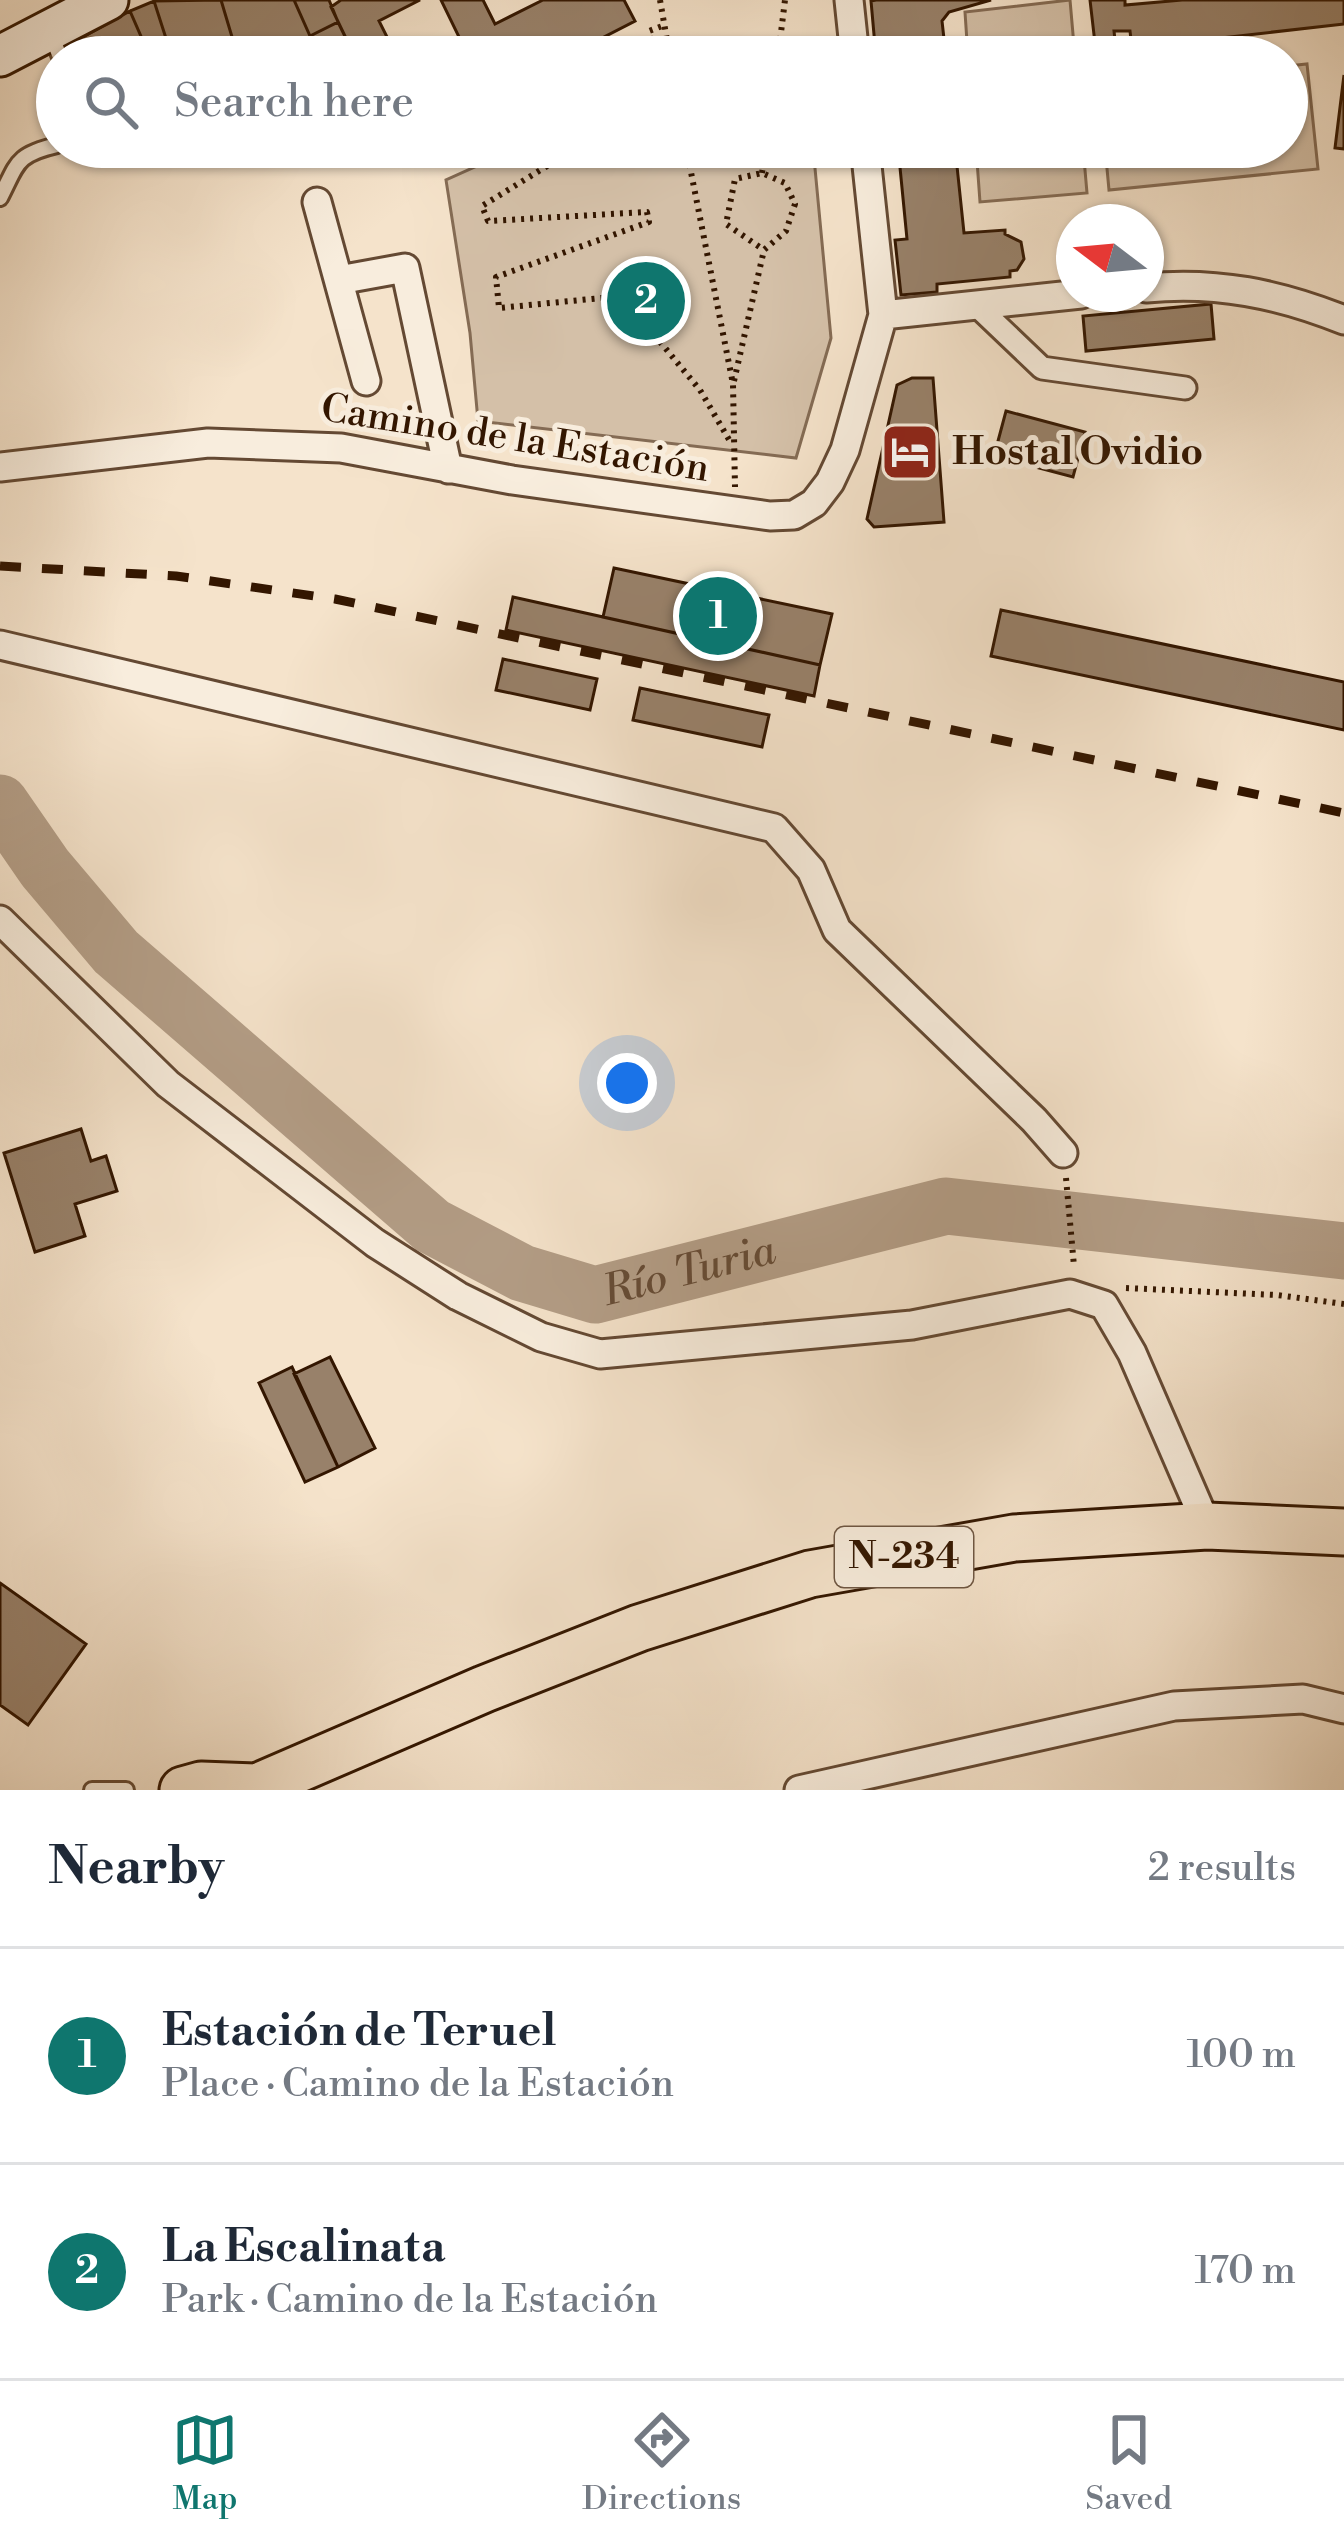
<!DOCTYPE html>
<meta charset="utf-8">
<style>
body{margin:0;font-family:"Libre Bodoni",serif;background:#f2f2f3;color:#1f2937}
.compass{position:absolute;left:1056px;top:204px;width:108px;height:108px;border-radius:50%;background:#fff;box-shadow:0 3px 9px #0004;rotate:286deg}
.you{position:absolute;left:627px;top:1083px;width:42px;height:42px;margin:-30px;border:9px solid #fff;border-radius:50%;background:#1a73e8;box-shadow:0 0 0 18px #1a73e833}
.badge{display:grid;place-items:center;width:78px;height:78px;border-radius:50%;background:#0f766e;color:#fff;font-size:39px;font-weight:700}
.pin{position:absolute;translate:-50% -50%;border:6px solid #fff;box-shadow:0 3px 12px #0006}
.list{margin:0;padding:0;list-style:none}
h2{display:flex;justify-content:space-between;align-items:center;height:156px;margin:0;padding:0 48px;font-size:51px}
h2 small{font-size:39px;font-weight:400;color:#747a83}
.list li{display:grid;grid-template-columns:78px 1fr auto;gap:36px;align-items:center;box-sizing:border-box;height:216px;padding:0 48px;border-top:3px solid #e0e1e3}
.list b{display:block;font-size:45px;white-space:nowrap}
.list p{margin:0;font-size:39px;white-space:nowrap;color:#747a83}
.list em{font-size:39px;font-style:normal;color:#747a83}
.icon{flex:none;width:66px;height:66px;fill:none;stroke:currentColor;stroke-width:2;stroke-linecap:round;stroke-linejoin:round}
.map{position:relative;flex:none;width:1344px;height:1790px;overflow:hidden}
.search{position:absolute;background:#fff;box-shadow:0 3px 9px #0004;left:36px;right:36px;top:36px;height:132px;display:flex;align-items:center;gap:30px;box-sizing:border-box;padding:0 42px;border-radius:66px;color:#747a83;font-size:45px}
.sheet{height:588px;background:#fff}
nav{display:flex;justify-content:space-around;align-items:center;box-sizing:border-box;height:168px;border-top:3px solid #e0e1e3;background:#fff;font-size:33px;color:#747a83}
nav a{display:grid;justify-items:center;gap:6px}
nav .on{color:#0f766e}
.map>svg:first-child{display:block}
.green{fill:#d4c0a8;stroke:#846b54;stroke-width:3}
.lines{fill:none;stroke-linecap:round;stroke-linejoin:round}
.river{stroke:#b39d86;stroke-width:57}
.building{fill:#98816a;stroke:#331600;stroke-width:3}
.service-casing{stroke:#644933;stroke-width:20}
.pedestrian-casing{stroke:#644933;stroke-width:27}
.minor-casing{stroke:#644933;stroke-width:33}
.secondary-casing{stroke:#331600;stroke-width:45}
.trunk-casing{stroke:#331600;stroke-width:51}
.path{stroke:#331600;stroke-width:6;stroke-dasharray:3 6;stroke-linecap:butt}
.service{stroke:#f8eddd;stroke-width:14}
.pedestrian{stroke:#f8eddd;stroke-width:21}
.minor{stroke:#f8eddd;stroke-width:27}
.secondary{stroke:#f8eddd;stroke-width:39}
.trunk{stroke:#f5e3cb;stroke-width:45}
.rail{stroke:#331600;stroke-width:9;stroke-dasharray:21 21;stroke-linecap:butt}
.labels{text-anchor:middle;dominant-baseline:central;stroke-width:10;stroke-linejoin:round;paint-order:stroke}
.shield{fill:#f8eddd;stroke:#6e5642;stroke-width:3}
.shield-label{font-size:36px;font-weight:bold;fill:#331600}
.street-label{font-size:39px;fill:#331600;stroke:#f8eddd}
.poi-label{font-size:39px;font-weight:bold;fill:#331600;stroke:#f8eddd;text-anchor:start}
.water-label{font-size:42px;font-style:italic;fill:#664c36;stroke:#f8eddd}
</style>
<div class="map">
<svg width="1344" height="1790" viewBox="0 0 1344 1790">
<rect width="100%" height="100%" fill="#f5e3cb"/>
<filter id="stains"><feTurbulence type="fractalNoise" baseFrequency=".00167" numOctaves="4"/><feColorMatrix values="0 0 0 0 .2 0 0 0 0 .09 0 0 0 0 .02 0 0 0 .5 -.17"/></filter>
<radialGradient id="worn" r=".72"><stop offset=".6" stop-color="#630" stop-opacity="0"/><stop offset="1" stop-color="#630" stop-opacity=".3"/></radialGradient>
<path class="green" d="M1070 0 1075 57H968L965 12Z
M1307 64 1318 169 1109 190 1105 147H1287V66Z
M519 147H813L831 338 796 458 478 421 470 333 446 180Z
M976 147H1083L1087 193 980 202Z"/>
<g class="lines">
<path class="river" id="s1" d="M0 803 45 868 116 952 432 1226 522 1273 595 1295 946 1206 1344 1251"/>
</g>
<path class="building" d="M221 0H294L310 36 338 22 355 57H238Z
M221 0 238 57H172L154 1Z
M294 0H329L338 22 310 36Z
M341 0H420L379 21 397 57H355L331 7Z
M441 0H483L495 24 543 0H624L635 21 565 57H435L462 43Z
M876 0H991L949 12 942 21 946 57H876L871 1Z
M1090 0H1125V5L1182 0H1344V24L1132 48 1130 31H1114L1116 49 1096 52Z
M154 1 172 57H150L130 11Z
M130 11 150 57H69L65 47Z
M1344 75V149L1335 148Z
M898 147H955L964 233 1005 230V234L1021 242 1024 259 1017 270 1010 271V277L937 284V292L901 295 895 240 907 239Z
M1211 304 1214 339 1086 351 1083 316Z
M912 378H933L944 522 874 527 867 519 897 385Z
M1006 411 1085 432 1073 477 994 456Z
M614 568 832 614 820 665 603 617Z
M513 597 820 665 814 696 506 630Z
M1001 610 1344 682V730L991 656Z
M503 659 597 679 590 710 496 690Z
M640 688 769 715 762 747 633 720Z
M81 1129 91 1161 106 1156 117 1191 75 1204 85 1236 35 1252 4 1153Z
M330 1357 375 1448 338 1467 294 1374Z
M292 1367 338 1467 305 1482 259 1383Z
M0 1583 86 1644 28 1725 0 1705Z"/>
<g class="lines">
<defs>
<path id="service" d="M51 34 60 57
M0 198C18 163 15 155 57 145
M92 1790H126"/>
<path id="pedestrian" d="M977 306 1042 368 1185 388"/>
<path id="minor" d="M849 0 855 57
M317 202 366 381
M339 280 405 268 448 469
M1146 288C1216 281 1279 294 1344 320
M883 315 1081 294
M0 467 208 443 341 448 512 480 770 516 794 515 814 503 830 482 845 450 883 315 865 147
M0 645 774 828 811 870 837 930 1034 1120 1063 1153
M0 920 168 1084 375 1243 458 1296 541 1337 600 1354 912 1325 1070 1294 1104 1305 1132 1353 1207 1526
M799 1790 1174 1706 1303 1699 1344 1709"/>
<path id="secondary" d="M0 56 108 0"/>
<path id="trunk" d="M183 1790 201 1785 256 1787
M250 1790 484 1689 639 1628 810 1574 1014 1538 1207 1526 1344 1532"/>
</defs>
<use href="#service" class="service-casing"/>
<use href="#pedestrian" class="pedestrian-casing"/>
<use href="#minor" class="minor-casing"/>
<use href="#secondary" class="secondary-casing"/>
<use href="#trunk" class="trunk-casing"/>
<path class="path" d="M660 0 670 57
M652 57 649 31 665 25
M778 57 785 0
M578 147 482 206 488 221 647 212 649 222 496 277 499 308 622 296 700 390 731 443
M686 147 733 384 735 487
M762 173 766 147
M734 381 764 250 786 231 795 204 785 183 762 173 735 179 726 224 764 250
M1066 1178 1074 1266
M1126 1288 1277 1295 1344 1304"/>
<use href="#service" class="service"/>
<use href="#pedestrian" class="pedestrian"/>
<use href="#minor" class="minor"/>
<use href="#secondary" class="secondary"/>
<use href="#trunk" class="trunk"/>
<path class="rail" d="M0 566 176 576 335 599 1344 813"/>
</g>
<defs>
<symbol id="hotel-square" viewBox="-11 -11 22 22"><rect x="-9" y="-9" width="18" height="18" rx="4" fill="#8f2418" stroke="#f8eddd"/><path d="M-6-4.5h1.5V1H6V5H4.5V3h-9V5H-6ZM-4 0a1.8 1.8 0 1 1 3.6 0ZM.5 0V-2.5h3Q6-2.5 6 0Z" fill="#fff"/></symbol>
</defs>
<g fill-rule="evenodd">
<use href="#hotel-square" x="877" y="419" width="66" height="66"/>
</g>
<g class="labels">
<rect class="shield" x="835" y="1527" width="138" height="60" rx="9"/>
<g class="shield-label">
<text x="904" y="1557">N-234</text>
</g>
<g class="street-label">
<text transform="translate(515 439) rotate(9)">Camino de la Estación</text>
</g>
<g class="poi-label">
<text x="952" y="452">Hostal Ovidio</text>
</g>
<g class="water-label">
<text stroke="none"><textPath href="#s1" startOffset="882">Río Turia</textPath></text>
</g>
</g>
<rect width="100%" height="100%" filter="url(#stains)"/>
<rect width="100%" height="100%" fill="url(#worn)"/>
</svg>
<svg class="compass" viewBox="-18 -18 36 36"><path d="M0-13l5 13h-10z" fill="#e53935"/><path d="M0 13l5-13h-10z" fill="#747a83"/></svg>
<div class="you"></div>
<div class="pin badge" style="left:718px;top:616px">1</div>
<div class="pin badge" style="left:646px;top:301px">2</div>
<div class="search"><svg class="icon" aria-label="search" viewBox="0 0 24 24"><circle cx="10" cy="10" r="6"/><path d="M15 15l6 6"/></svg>Search here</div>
</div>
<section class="sheet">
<h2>Nearby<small>2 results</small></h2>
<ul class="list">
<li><span class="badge">1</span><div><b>Estación de Teruel</b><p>Place · Camino de la Estación</p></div><em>100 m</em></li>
<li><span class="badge">2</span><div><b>La Escalinata</b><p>Park · Camino de la Estación</p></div><em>170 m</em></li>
</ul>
</section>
<nav>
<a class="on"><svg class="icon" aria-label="map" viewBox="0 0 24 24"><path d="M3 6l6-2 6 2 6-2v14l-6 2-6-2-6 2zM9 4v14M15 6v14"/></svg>Map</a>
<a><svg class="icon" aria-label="directions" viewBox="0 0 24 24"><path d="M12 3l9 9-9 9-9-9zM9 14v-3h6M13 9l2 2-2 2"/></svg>Directions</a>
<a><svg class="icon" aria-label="saved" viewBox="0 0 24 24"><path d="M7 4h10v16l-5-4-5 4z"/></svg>Saved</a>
</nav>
